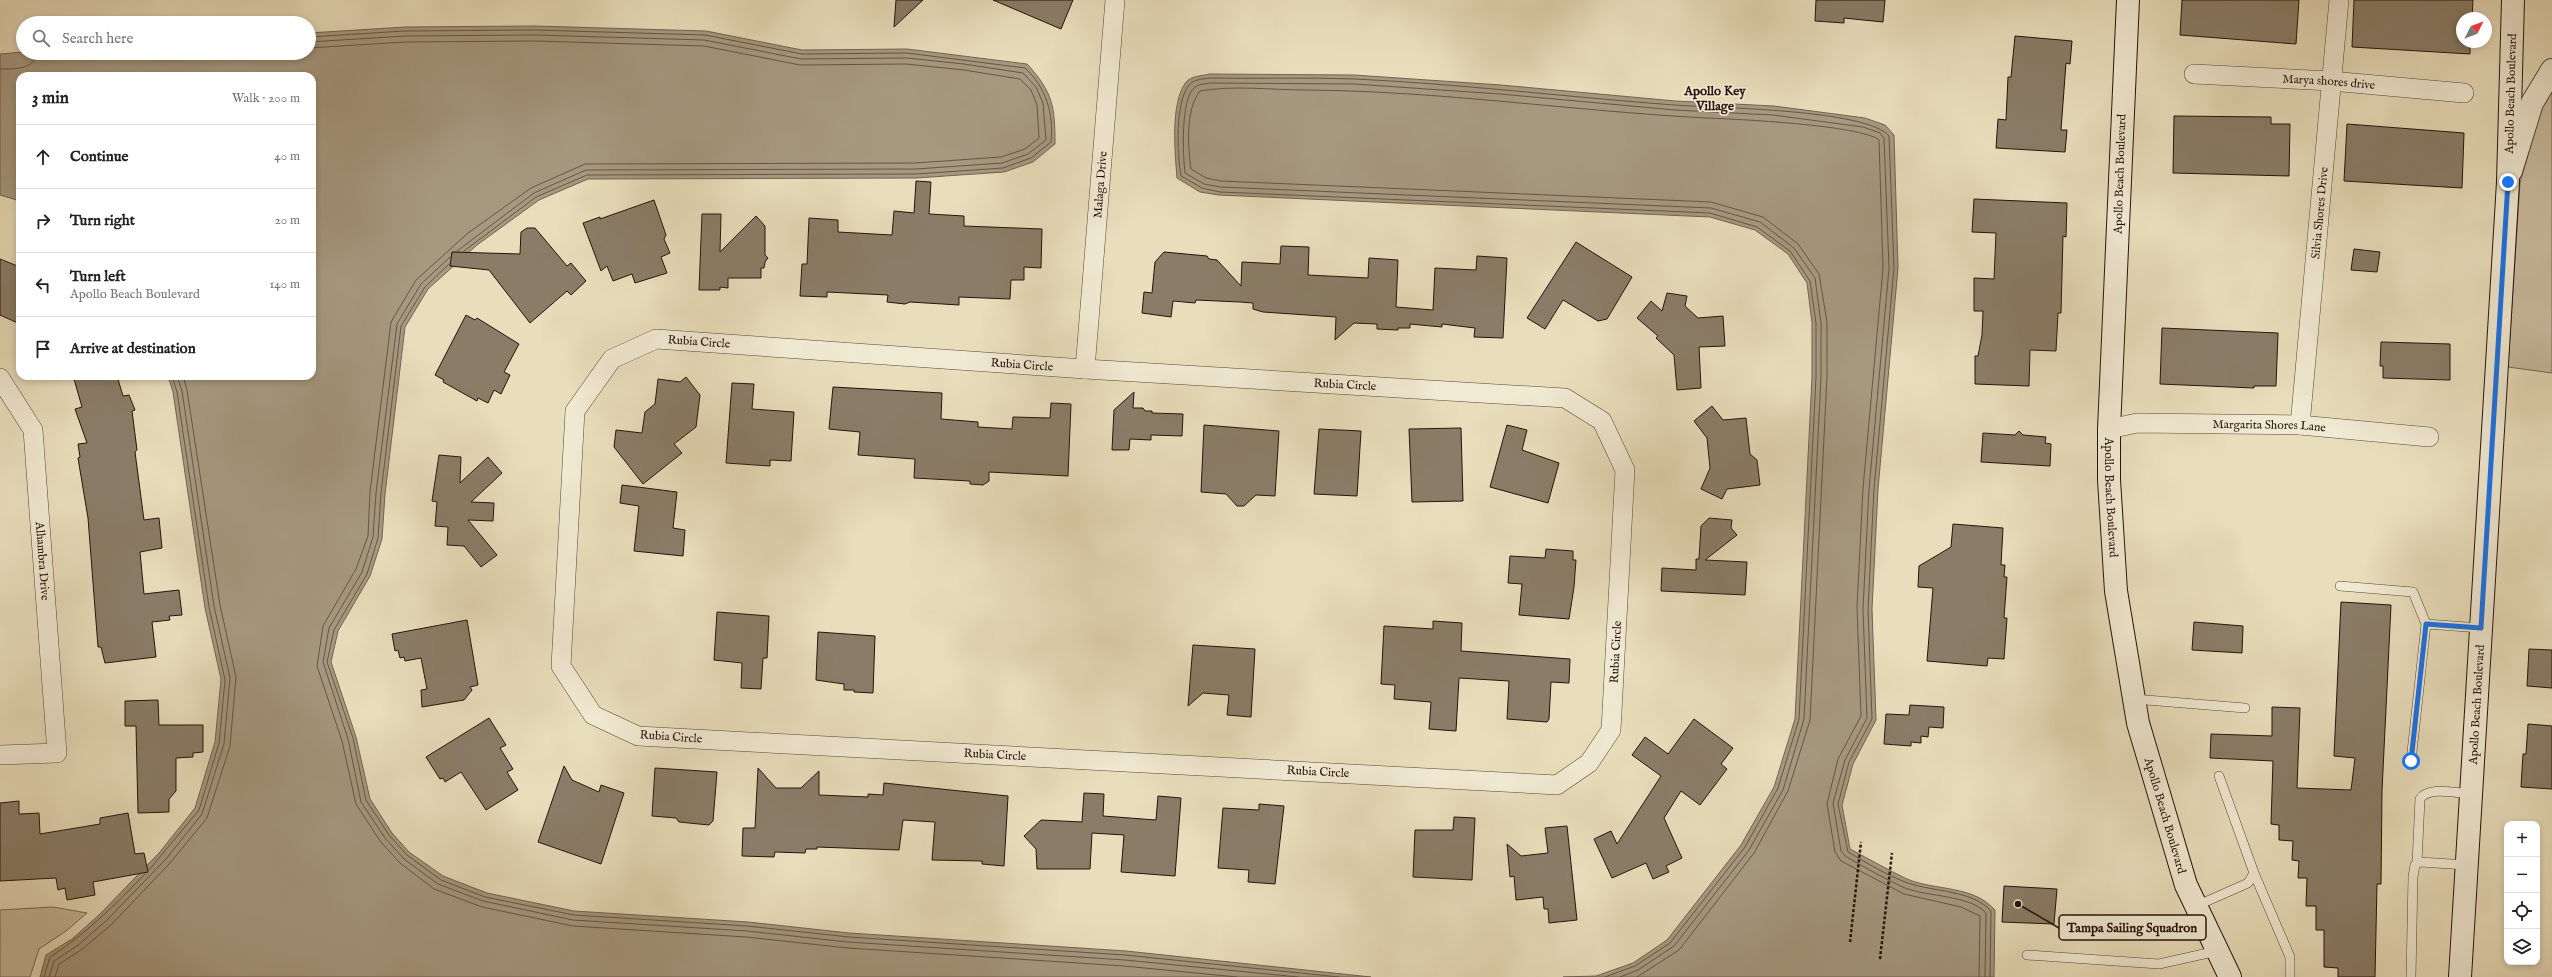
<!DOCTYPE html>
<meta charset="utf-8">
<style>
body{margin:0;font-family:"IM FELL English",serif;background:#f2f2f2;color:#222}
.controls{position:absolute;right:12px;bottom:12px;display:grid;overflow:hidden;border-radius:8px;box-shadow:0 2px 6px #0003}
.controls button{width:36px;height:36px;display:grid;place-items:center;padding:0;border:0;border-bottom:1px solid #e0e0e0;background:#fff;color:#222;font:20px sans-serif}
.compass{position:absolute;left:2456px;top:12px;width:36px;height:36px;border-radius:50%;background:#fff;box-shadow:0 2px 6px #0003;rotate:48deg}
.stop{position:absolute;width:12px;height:12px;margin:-9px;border:3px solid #1a73e8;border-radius:50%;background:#fff}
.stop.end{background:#1a73e8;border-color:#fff;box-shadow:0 1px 4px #0008}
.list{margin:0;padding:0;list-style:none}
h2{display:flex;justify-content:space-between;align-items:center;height:52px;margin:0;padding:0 16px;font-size:17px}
h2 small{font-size:13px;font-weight:400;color:#767676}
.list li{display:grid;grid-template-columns:26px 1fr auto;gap:12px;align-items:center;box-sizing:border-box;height:64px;padding:0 16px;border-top:1px solid #e0e0e0}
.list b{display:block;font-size:15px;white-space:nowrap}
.list p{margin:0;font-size:13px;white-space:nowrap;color:#767676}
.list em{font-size:13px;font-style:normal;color:#767676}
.icon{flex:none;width:22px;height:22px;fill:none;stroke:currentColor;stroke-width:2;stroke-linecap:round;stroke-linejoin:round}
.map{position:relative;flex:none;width:2552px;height:977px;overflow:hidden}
.search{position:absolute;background:#fff;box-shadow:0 2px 6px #0003;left:16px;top:16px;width:300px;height:44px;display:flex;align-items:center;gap:10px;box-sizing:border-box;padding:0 14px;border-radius:22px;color:#767676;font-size:15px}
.panel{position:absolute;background:#fff;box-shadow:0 2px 6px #0003;left:16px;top:72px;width:300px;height:308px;border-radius:12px}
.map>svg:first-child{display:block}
.green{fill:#c8bb9e;stroke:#766755}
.water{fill:#a69980;stroke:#726352}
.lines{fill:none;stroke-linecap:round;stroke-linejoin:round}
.shore{stroke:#655646;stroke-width:1}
.building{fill:#8a7d68;stroke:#24130c}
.service-casing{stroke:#554638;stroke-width:10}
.minor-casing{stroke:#554638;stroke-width:20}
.tertiary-casing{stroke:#554638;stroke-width:24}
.secondary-casing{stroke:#24130c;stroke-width:24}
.path{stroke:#24130c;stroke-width:2.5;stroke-dasharray:3 2;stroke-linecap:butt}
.service{stroke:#f1ead3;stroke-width:9}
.minor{stroke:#f1ead3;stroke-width:19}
.tertiary{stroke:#f1ead3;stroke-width:22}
.secondary{stroke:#f1ead3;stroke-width:22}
.route{stroke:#1a73e8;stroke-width:5}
.labels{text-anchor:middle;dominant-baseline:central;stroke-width:3.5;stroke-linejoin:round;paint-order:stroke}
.street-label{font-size:12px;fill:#24130c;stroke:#f1ead3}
.neighbourhood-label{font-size:13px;font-weight:bold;fill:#24130c;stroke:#f1ead3}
.leader{fill:none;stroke:#24130c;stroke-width:1.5}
.callout-dot{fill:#24130c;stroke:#f1ead3;stroke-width:1.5}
.callout{fill:#f1ead3;stroke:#24130c;stroke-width:1.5}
.callout-label{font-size:13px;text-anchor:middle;font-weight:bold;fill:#24130c}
</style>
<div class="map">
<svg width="2552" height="977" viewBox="0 0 2552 977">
<rect width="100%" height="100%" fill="#e9debc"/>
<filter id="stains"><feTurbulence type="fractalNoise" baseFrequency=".005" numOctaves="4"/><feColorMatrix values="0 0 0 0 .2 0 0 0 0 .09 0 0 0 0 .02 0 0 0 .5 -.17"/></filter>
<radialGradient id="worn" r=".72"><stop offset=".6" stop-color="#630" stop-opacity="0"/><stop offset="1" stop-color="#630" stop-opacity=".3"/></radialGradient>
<path class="green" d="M2552 91V373L2508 367 2520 183 2542 107Z
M53 907 87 913 66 931 39 949 30 977H0V910Z"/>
<path class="water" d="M535 26 706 31 802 50 907 49 1027 64C1053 92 1055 107 1055 144L1033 162 1004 172 916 178 588 179 539 200 477 245 428 289 405 327 385 494 382 539 370 576 338 631 331 662 356 737 370 799 392 833 409 852 443 876 487 893 574 911 748 922 849 933 1126 951 1371 977H40L46 955 72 939 100 914 159 853 195 808 215 742 221 679 205 608 173 392 168 376H312V76H20V201L0 195V54L23 52 309 53V33L405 27Z
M1209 74 1354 75 1501 85 1675 101 1774 106 1865 118 1885 125 1894 135 1898 268 1878 489 1872 609 1876 720 1853 764 1842 805 1850 849C1869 859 1888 870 1907 879 1936 891 1973 885 1995 910L1994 977H1563L1596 976 1633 963 1667 940 1741 845 1774 787 1795 719 1812 377V323L1807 283 1788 254 1755 230 1710 217 1219 195 1200 192 1177 178C1175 152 1170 104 1186 82 1191 76 1202 76 1209 74Z"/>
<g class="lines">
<path class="shore" d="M309 37 405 31 535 30 705 35 802 54 907 53 1025 68C1046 87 1054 114 1051 142L1031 158 1003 168 916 174 587 175 536 197 464 251
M309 42 405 36 535 35 704 40 801 59 907 58 964 64 1023 73 1036 87 1043 103 1046 140 1028 154 1002 163 916 169 586 170 534 193 457 251
M309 48 405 42 535 41 704 46 800 65 906 64 964 70 1020 79 1031 90 1037 105 1039 138 1025 149 1001 157 915 163 585 164 531 188 468 233 416 280 391 322 370 492 368 536 356 569 323 626 317 666 342 741 356 804 380 841 400 863 434 889 482 907 573 926 746 937 848 948 1124 966 1237 977
M0 69C14 69 34 70 38 53
M450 257 421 284 397 324 376 493 373 537 362 572 329 628 323 662 348 739 361 802 385 838 404 859 438 884 483 901 573 920 747 931 848 942 1125 960 1298 977
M449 264 425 287 401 326 381 493 378 538 367 574 334 630 327 662 353 738 366 800 389 835 407 855 441 880 485 897 574 915 747 926 849 937 1125 955 1339 977
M149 870 199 810 219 743 225 680 209 607 177 392 172 376
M44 977 50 957C86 934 115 905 145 874
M49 977 54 961 77 946 107 920 166 859 202 814 224 744 230 678 214 606 182 391 177 376
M55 977 59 964 81 950 111 925 170 863 207 818 230 746 236 677 220 605 187 390 183 376
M1605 977 1635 966 1670 943 1745 847 1778 788 1799 719 1816 377V323L1810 281 1790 251 1757 227 1710 213 1220 192 1202 188 1181 176C1177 154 1175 102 1189 85 1194 79 1204 79 1210 78 1258 79 1306 77 1355 79 1461 84 1567 97 1674 105 1715 108 1866 109 1889 136L1894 268 1874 489 1868 609 1872 719 1849 762 1838 804 1848 852C1867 863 1888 876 1908 883 1934 892 1972 890 1991 911L1990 977
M1620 977 1638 970 1674 946 1749 850 1783 790 1804 719 1821 377V323L1815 278 1794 248 1760 222 1711 208 1220 187 1204 184 1185 173C1183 155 1180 99 1195 87 1199 84 1205 84 1210 83L1354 84 1500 94 1675 110 1773 115 1863 127 1880 133 1884 138 1889 268 1869 489 1863 609 1867 718 1845 760 1833 803 1841 851 1845 856C1864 867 1885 879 1905 888 1928 897 1970 895 1986 913L1985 977
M1637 977 1679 950 1754 853 1788 791 1810 720 1827 377V322L1819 274 1798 244 1763 217 1711 202 1221 181 1206 178 1191 169C1188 147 1185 110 1200 91 1233 85 1272 90 1306 90 1440 91 1573 111 1706 118 1735 119 1861 125 1879 140L1883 268 1863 488 1857 608 1861 716 1838 759 1827 804 1835 852 1841 861 1904 894 1961 907 1980 916 1979 977"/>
</g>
<path class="building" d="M896 0H923L894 27Z
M993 0H1073L1061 29Z
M1816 0H1885L1883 22 1844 18V23L1815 21Z
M2182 0H2299L2296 44 2180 35Z
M2354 0H2473L2472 18H2462V42H2470V54L2352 47Z
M2015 36 2072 41 2070 64 2066 63 2061 130H2067L2065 152 1996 148 1998 119 2006 120 2008 77H2011Z
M2174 116 2271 117V124H2290L2289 176 2173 173Z
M2347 124 2464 133 2462 188 2344 181Z
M916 181 931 182 929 214 964 216V226L1042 229 1041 268 1024 267V280H1011L1010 299 959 297V305L910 302 905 304 887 302 888 295 827 292V297L800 296 802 264H807L809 218 838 220V232L892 235 894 211 914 213Z
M1974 199 2067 203 2066 237 2063 236 2061 313H2058L2056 351 2030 350 2029 386 1975 384V356H1978L1982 335 1983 311H1974V278L1994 279 1996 233 1972 232Z
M654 200 666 235 664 239 670 253 661 257 667 273 635 283 632 274 613 281 607 266 601 271 583 223 600 217V219Z
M702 214H721L720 252 756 216 765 226V255L768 258 765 262 764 268H761V278H728V288L720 287V290H699Z
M527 228H535L567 266 571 263 586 281 571 295 567 291 530 323 489 270 450 266 452 252 520 254 521 232Z
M1576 242 1632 277 1607 319 1598 321 1563 300 1545 329 1527 318Z
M1281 246 1309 247 1308 275 1368 278 1369 258 1398 260 1396 307 1433 310 1435 268 1476 270 1477 256 1507 258 1503 338 1474 337 1475 328 1442 324V327L1410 324V328H1398V330L1377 329V324L1354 323 1335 340 1336 317 1263 312 1253 309V303L1240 302 1196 300 1195 303 1173 301 1171 317 1142 313 1144 292 1152 293 1155 262 1164 252 1207 256 1209 259 1217 260 1241 286 1242 262 1280 264Z
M2354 249 2380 252 2377 272 2351 270Z
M0 259 20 267V324L0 315Z
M1667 293 1687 296 1685 306 1698 318 1723 316 1725 346 1699 347 1701 388 1677 390 1674 355 1656 338 1658 336 1637 318 1651 301 1662 311Z
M466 315 475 320 477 318 519 344 504 372 510 375 501 394 494 390 488 403 478 398 477 401 443 382 444 380 435 375Z
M2162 328 2278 333 2276 386H2254V388L2160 384Z
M2381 342 2450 344V380L2383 378V366H2380Z
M84 376H117L123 396 129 395 135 410 132 411 137 450 135 452 144 520 159 518 162 548 140 552 144 594 179 590 182 615 169 616 170 620 152 622 156 657 105 663 101 647H98L88 518 78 458 80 457 78 444 87 443 75 409 82 407 74 379Z
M686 377 700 395 696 427 674 444 682 453 643 484 614 447 616 430 642 433 645 412 655 404 658 379 680 382Z
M732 383 754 384 752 409 794 412 791 461 770 460V466L726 463Z
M833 387 942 393 941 419 978 422V427L1012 429 1013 417 1050 418 1051 403 1071 404 1068 476 989 472V481L983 485 970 484V481L914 478 915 459 858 455 860 432 829 429Z
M1134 392 1133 408H1143L1145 411H1152V413L1183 414 1182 436 1151 435V440L1130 439 1129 450H1112L1114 410Z
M1712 406 1723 420 1746 418 1750 454 1757 460 1760 485 1727 489 1722 499 1701 489 1710 468 1707 438 1694 421Z
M1204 425 1279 431 1275 496 1256 495 1244 506H1237L1226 494 1201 492Z
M1507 425 1527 430 1522 450 1559 463 1548 503 1490 487Z
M1461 428 1463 501 1412 502 1409 429Z
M1319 429 1361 431 1357 496 1314 494Z
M2019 431 2023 435 2046 437 2045 443 2051 444 2050 466 1981 462 1983 433 2015 435Z
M439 455 461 457 460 483 488 457 502 473 471 502 494 503 493 521 468 520 497 555 481 567 464 546 447 545 448 527 435 526 437 502 432 501Z
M622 485 677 492 673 528 685 530 683 556 634 551 639 506 620 503Z
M1709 518 1732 520 1731 528 1737 535 1705 560 1747 562 1745 595 1661 591 1662 568 1696 570V559H1699L1701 526Z
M1953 524 2003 528 2001 565H2005L2004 577H2007L2004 618H2007L2004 659 1988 658 1987 666 1927 661 1933 588 1918 587 1919 566 1951 547Z
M1546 549 1573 551V560H1576L1574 587 1569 619 1519 615 1522 584 1508 583 1510 556 1545 558Z
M2341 602 2391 605 2382 791 2381 884H2377L2375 977H2338V968L2324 967V930H2316V906H2306L2307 878H2298L2299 861 2292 860 2293 841 2279 840V825L2271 824 2273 761 2210 758 2211 734 2272 736V707L2300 708 2297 788 2351 790 2355 758 2334 756Z
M717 612 769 616 767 658H763L761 689 741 688 742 663 714 660Z
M467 620 478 685 470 687 472 690 464 700 422 707 421 690 427 689 421 658 405 661 404 657 400 658 398 650 395 651 392 634Z
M1433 621 1462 623 1461 651 1570 659 1569 683 1551 682 1549 719 1547 722 1507 719 1509 681 1459 678 1456 731 1429 729 1431 702 1394 699 1395 685 1381 684 1384 626 1433 629Z
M2194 622 2243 626 2242 653 2192 650Z
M818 632 875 636 873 693 854 692V690H844V684L816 680Z
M1193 645 1255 649 1251 717 1227 715 1229 695 1203 693 1188 706Z
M2529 649 2552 650V688L2527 686Z
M158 700 159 725H203V752L193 753V757L176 758V791L169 799V812L138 813 136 726H125V701Z
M1910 705 1944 707 1943 728 1929 727 1928 737 1921 736V743L1911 742V746L1884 744 1886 714 1909 715Z
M489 718 506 745 500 748 513 769 507 772 518 790 486 810 461 772 445 782 443 778 440 779 426 757Z
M1694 719 1733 748 1721 764 1727 769 1700 805 1681 791 1664 818 1682 858 1666 866 1669 872 1653 879 1646 863 1612 878 1594 839 1611 831 1617 844 1661 776 1632 755 1645 737 1668 754Z
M2528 724 2552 726V789L2521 787 2523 754H2526Z
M564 766 572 780 599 792 601 785 624 793 601 864 538 842Z
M655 768 717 772 713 821 709 825 679 822 676 818 652 816Z
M758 768 776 788H801L819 771V795L868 797V794L883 795 884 783 1008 796 1004 866 982 864V861L932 860 935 822 903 820 899 850 817 847V849H806L805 853 775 852 774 857 742 856 743 828H755Z
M1084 793 1104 794 1103 816 1156 820 1158 796 1181 798 1175 876 1121 872 1124 835 1092 833 1090 869H1037L1036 849 1024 836 1041 820 1082 822Z
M19 801V814L39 813 40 834 100 824V818L128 813 135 854 144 853 148 872 93 882 95 895 67 900 65 888 58 890 56 878 0 881V803Z
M1259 804 1284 806 1275 884 1248 882 1249 870 1218 868 1223 808 1259 810Z
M1454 817 1475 818 1472 880 1413 877 1415 830H1453Z
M1567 826 1577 920 1549 923 1548 909H1544L1543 897 1516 900 1514 876 1510 877 1507 844 1521 856 1548 853 1545 828Z
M2004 886 2057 889 2054 924 2002 922Z"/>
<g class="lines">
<defs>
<path id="service" d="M2340 586 2413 592 2426 624
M2134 699 2245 708
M2411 761 2426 624 2481 628
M2417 863 2420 799C2428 786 2457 793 2471 794
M2254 873 2290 957V977
M2196 906 2248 883 2254 873 2219 776
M2027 955 2159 964 2217 951
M2411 977 2413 877 2415 865 2420 862 2467 865"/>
<g id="minor">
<path id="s1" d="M2194 74 2331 81 2464 93"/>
<path d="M656 339 1085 369 1565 398 1602 421 1625 470 1611 730 1589 763 1557 785 638 736 593 715 561 666 575 411 612 359Z"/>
<path id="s2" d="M1085 369 1115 0"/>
<path id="s3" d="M0 378 33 430 57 753 0 755"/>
<path id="s4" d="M2300 425 2339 0"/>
<path id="s5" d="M2109 429 2137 423 2300 425 2429 437"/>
</g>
<path id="tertiary" d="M2511 171 2532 103 2552 70"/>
<g id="secondary">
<path id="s6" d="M2128 0 2109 429V480L2116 591 2138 723 2186 885 2230 977"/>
<path id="s7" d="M2460 977 2508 182 2513 0"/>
</g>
</defs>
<use href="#service" class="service-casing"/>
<use href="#minor" class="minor-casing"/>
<use href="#tertiary" class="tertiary-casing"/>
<use href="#secondary" class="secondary-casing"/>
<path class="path" d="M1850 942 1861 842
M1880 959 1892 853"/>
<use href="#service" class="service"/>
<use href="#minor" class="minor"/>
<use href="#tertiary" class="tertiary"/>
<use href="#secondary" class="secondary"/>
</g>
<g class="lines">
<path class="route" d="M2411 761 2426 624 2481 628 2508 182"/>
</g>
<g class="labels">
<g class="street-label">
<text stroke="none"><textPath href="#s1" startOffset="135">Marya shores drive</textPath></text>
<text stroke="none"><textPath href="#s7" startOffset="885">Apollo Beach Boulevard</textPath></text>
<text transform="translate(2120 174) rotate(-88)">Apollo Beach Boulevard</text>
<text stroke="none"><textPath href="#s2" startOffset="185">Malaga Drive</textPath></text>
<text stroke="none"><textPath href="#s4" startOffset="213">Silvia Shores Drive</textPath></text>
<text transform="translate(699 342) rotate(4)">Rubia Circle</text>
<text transform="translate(1022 365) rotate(4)">Rubia Circle</text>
<text transform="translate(1345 385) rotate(3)">Rubia Circle</text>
<text stroke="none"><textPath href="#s5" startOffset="161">Margarita Shores Lane</textPath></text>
<text stroke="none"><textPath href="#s6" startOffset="498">Apollo Beach Boulevard</textPath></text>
<text stroke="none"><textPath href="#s3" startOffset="193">Alhambra Drive</textPath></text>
<text transform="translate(1616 652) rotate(-87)">Rubia Circle</text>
<text stroke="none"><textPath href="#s7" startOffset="273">Apollo Beach Boulevard</textPath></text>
<text transform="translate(671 737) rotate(4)">Rubia Circle</text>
<text transform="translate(995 755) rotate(3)">Rubia Circle</text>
<text transform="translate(1318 772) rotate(3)">Rubia Circle</text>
<text stroke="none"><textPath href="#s6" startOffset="822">Apollo Beach Boulevard</textPath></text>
</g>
<g class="neighbourhood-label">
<text x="1715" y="91">Apollo Key<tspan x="1715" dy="15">Village</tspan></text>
</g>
</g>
<path class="leader" d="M2018 904L2059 928"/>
<circle class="callout-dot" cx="2018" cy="904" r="4"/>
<rect class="callout" x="2059" y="915" width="147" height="25" rx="4"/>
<g class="callout-label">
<text x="2132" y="932">Tampa Sailing Squadron</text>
</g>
<rect width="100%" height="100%" filter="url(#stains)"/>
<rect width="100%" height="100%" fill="url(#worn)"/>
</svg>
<div class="controls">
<button>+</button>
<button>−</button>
<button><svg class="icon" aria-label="locate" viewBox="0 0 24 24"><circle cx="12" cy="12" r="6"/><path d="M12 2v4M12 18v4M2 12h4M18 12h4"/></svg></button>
<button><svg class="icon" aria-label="layers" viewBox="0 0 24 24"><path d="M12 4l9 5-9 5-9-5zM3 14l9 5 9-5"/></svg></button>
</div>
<svg class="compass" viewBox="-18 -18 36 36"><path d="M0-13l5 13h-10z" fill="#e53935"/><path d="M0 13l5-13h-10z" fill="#767676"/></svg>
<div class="stop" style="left:2411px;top:761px"></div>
<div class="stop end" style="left:2508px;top:182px"></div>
<div class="search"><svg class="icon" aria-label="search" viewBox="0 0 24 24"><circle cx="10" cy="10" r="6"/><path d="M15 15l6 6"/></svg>Search here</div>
<section class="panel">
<h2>3 min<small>Walk · 200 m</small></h2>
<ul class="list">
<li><svg class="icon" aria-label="ahead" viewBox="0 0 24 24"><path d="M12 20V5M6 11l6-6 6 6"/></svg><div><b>Continue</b></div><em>40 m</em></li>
<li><svg class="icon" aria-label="right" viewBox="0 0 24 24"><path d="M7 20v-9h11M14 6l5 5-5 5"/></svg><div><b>Turn right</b></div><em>20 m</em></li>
<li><svg class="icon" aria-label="left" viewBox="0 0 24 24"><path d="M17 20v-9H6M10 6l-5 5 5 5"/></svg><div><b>Turn left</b><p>Apollo Beach Boulevard</p></div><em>140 m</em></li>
<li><svg class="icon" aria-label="arrive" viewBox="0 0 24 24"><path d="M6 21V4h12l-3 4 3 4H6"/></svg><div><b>Arrive at destination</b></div></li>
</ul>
</section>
</div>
